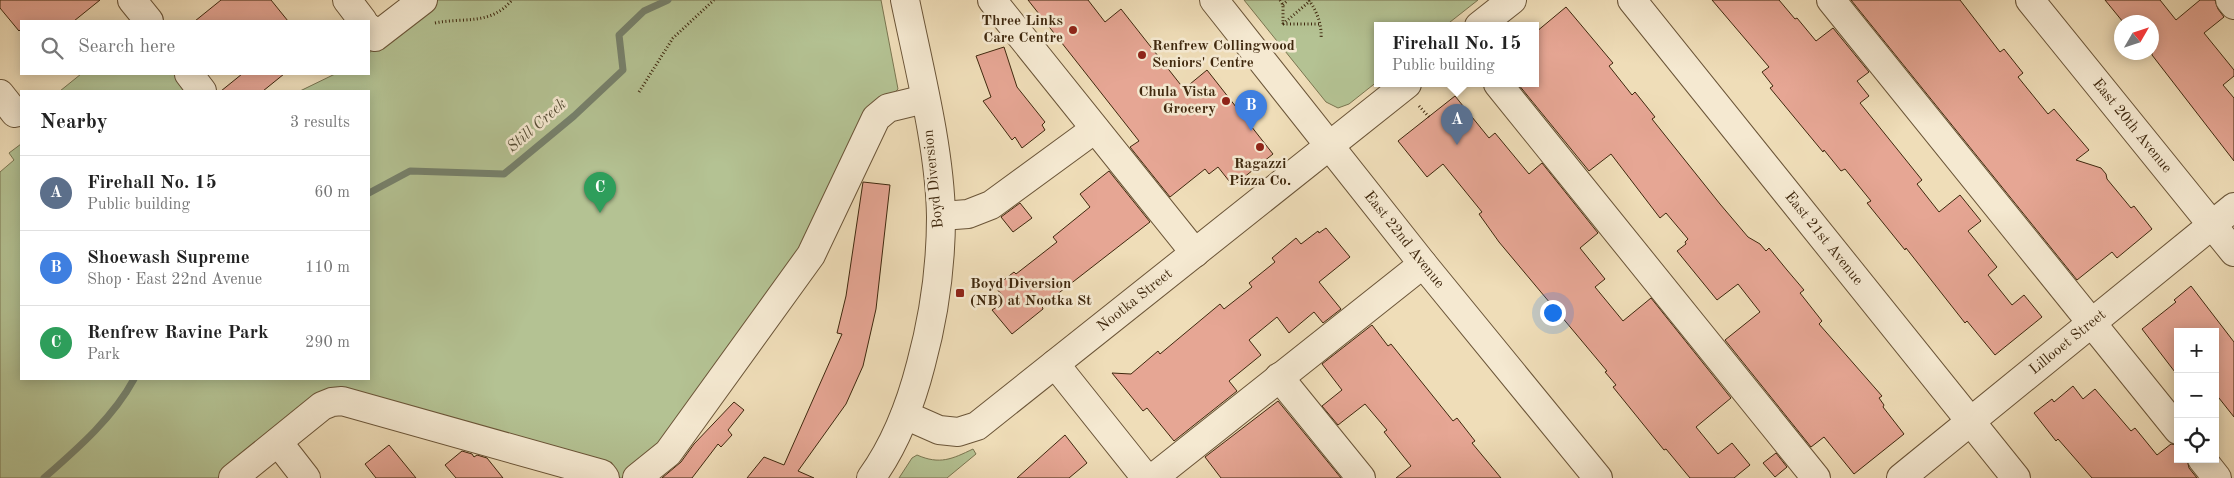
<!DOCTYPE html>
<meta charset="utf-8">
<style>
body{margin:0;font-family:"Old Standard TT",serif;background:#f6f6f6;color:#222}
.controls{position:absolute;right:15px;bottom:15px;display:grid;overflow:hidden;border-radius:0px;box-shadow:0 2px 12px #0003}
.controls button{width:45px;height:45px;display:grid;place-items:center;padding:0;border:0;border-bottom:1px solid #e0e0e0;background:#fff;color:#222;font:25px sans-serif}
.compass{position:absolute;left:2114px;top:15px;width:45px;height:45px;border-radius:50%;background:#fff;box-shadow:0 2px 12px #0003;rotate:51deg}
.you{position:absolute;left:1552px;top:312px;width:18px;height:18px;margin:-12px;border:4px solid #fff;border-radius:50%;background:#1a73e8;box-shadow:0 0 0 8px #1a73e833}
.badge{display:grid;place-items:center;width:32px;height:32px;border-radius:50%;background:#0f766e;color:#fff;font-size:16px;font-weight:700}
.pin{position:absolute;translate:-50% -41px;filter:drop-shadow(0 1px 2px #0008)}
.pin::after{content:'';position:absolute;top:26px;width:18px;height:15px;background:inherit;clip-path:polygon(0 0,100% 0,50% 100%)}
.popup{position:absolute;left:1374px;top:22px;width:165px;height:65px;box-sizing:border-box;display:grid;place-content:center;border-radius:0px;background:#fff;filter:drop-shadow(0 1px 4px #0005);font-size:16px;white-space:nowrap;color:#767676}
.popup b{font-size:19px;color:#222}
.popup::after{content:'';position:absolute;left:50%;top:100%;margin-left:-10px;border:10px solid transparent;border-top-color:#fff}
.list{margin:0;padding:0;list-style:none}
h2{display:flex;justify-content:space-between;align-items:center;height:65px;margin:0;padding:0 20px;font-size:21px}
h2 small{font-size:16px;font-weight:400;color:#767676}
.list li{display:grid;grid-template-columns:32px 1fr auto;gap:15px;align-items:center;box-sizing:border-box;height:75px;padding:0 20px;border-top:1px solid #e0e0e0}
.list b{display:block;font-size:19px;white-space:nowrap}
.list p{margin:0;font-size:16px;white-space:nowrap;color:#767676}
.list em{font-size:16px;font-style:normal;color:#767676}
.icon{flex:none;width:28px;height:28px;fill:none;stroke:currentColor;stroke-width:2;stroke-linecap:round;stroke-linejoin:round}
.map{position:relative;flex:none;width:2234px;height:478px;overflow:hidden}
.search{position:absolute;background:#fff;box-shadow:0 2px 12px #0003;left:20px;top:20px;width:350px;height:55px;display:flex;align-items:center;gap:12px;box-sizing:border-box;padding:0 18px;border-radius:0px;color:#767676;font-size:19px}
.panel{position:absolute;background:#fff;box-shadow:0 2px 12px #0003;left:20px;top:90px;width:350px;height:290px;border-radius:0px}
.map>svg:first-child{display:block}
.green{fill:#b4c293;stroke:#7a7550}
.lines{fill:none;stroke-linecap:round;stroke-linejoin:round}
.stream{stroke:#76816c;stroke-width:7}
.building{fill:#e6a694;stroke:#3f280e}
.minor-casing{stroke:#6b5538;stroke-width:30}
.path{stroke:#3f280e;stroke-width:3;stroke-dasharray:1 2.5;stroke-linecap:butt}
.minor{stroke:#f5e9d1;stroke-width:28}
.poi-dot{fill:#8f2418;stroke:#f5e9d1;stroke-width:2}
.labels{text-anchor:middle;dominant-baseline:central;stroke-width:5;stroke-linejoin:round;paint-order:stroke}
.poi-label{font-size:15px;font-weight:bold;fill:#3f280e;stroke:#f5e9d1;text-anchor:end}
.street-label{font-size:15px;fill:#3f280e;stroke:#f5e9d1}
.water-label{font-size:16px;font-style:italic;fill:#564d35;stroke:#f5e9d1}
</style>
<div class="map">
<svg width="2234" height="478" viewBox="0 0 2234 478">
<rect width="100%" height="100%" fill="#efddb8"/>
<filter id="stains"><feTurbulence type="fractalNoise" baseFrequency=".004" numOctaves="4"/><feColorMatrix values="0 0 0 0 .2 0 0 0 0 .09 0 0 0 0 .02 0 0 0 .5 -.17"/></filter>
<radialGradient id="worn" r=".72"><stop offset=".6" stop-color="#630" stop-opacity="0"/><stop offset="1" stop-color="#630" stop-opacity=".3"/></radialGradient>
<path class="green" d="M436 0H881L898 89 866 125 811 255 637 478H605L342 401 233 478H0V172L14 160 9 153 21 144V379H369V91H300L335 74H369V53Z
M1244 0H1478L1445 26H1378V81L1349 104 1338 108 1326 102Z
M81 74H189L202 91H60Z
M973 449 976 454 947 478H899L912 458 917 455C940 465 952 459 973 449Z"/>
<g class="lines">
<path class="stream" d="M369 193 410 171 504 174 574 116 623 70 619 35 644 11 668 0
M44 478C77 449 113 418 134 379"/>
</g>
<path class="building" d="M0 0H100L74 21H21V29L19 31 0 8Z
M221 0H271L288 21H195Z
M1028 0H1088L1105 22 1121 9 1184 89 1207 70 1273 154 1233 186 1218 167 1209 174 1205 169 1170 197 1130 147 1139 141Z
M1712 0H1779L1795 19 1797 18 1816 41 1833 28 1869 72 1857 81 1869 96 1860 103 1922 180 1917 184 1939 212 1960 195 1981 221 1968 231 1997 267 1988 275 2012 305 2024 295 2042 317 1995 355 1967 321 1965 323 1906 248 1905 250 1867 203 1871 201 1845 169 1841 171 1824 150 1823 152 1770 88 1773 86 1762 72 1769 67Z
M1851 0H1960L2000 52 2004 49 2023 73 2018 77 2048 114 2054 109 2089 150 2076 160 2101 168 2106 174 2107 179 2131 208 2134 206 2152 229 2117 258 2112 252 2077 280Z
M2105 0H2160L2176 20 2200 0H2215L2218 9 2224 17 2204 33 2234 70V76L2223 85 2234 98V161L2152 55V22H2123Z
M1566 7 1613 63 1609 66 1632 95 1635 92 1655 117 1652 119 1720 204 1748 237 1760 244 1766 251 1769 248 1787 270 1804 290 1800 293 1822 321 1819 324 1882 396 1879 398 1884 405 1883 407 1904 434 1854 474 1824 437 1811 447 1725 340 1760 312 1738 284 1717 300 1677 251 1686 244 1685 242 1688 239 1666 213 1660 218 1611 154 1589 171 1518 84H1536V32Z
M1004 47 1017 87 1045 122 1042 125 1045 130 1022 148 1015 137 1012 140 983 101 991 97 976 56Z
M242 74H284L263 91H221Z
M1455 96 1489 138 1495 133 1529 174 1542 163 1598 233 1580 248 1605 279 1595 287 1623 321 1651 298 1731 398 1696 427 1718 454 1732 443 1750 465 1734 478H1690L1666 449 1664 450 1613 387 1616 385 1605 372 1607 371 1499 242 1479 214 1482 212 1443 164 1427 177 1398 141Z
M1109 171 1150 222 1042 306 1043 309 1012 334 992 310 1000 305 996 301 1003 296 995 287 1014 272 1016 274 1057 242 1053 237 1090 207 1080 194Z
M863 182 890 185 876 309 863 366 846 404 798 471 814 478H747L764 457 784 465 842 334 837 333 846 296Z
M1020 203 1032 218 1013 232 1001 217Z
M1326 228 1350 257 1319 282 1341 309 1323 323 1314 312 1289 333 1277 317 1249 340 1261 355 1229 381 1237 391 1174 441 1147 408 1143 411 1112 373 1131 374 1158 351 1160 354 1220 304 1224 309 1252 287 1249 283 1275 262 1272 258 1296 238 1301 244 1318 231 1319 233Z
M2191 286 2234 342V417L2215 393V332H2178V376L2142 329 2176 302 2174 300Z
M1372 325 1388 346 1391 344 1453 421 1457 418 1475 441 1472 443 1501 478H1396L1411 466 1384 432 1387 430 1365 404 1338 425 1322 406 1342 390 1322 364Z
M2073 386 2083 399 2095 389 2131 431 2135 428 2157 455 2171 444 2178 445V459H2187L2189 468 2197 478H2092L2058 439 2056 441 2034 413 2052 399 2054 402Z
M1278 401 1341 478H1221L1205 457Z
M734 402 744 410 728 430 732 435 721 447 718 444 692 478H662L681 462 694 444Z
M1065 435 1087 463 1069 478H1017Z
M389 445 416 478H376L365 464Z
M462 451 472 454 474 457 477 455 487 458 503 478H456L445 465Z
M1776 453 1787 467 1775 477 1763 463Z"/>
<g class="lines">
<defs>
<g id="minor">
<path d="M132 0 149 21"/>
<path d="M347 0 363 21"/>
<path d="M992 0 1195 253"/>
<path id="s1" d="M1214 0 1423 264 1598 478"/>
<path id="s2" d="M1632 0 2016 478"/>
<path d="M1831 0 2178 430"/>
<path id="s3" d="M2030 0 2234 252"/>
<path d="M2230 0 2234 5"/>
<path d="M1479 26 1512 0"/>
<path d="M369 28 375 37 423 0"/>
<path d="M189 74 202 91"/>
<path d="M1498 84 1816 478"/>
<path d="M0 94 15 113"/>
<path d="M941 216 968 214 991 205 1095 129"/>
<path d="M1055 364 1146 478"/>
<path d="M1279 377 1361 478"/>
<path id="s4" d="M905 415 939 430 958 432 977 426 1407 84"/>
<path d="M278 442 306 478"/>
<path d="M2202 459 2217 478"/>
<path d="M233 478 322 406 332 402 342 401 602 474 605 478"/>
<path d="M637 478 668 453 811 255 876 118 888 108 925 99"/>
<path d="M871 478C895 445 911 403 921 364 934 316 941 268 941 217 940 149 919 68 905 0"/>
<path d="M1153 478 1423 264"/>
<path id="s5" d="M1901 478 2234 207"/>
</g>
</defs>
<use href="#minor" class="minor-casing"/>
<path class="path" d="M1280 0 1283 5V24L1281 26
M1309 0C1317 12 1322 24 1321 39
M1283 5 1288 0
M435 23C464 17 490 26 512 0
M1283 24H1320
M1283 24 1310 1
M639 92 673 38 714 0
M1419 106 1429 117"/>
<use href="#minor" class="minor"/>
</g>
<g class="poi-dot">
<circle cx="1073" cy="30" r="5"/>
<circle cx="1142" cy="55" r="5"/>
<circle cx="1226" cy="101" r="5"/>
<circle cx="1260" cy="147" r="5"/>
<rect x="955" y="288" width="10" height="10" rx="2.5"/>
</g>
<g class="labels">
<g class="poi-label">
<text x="1063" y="21">Three Links<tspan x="1063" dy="17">Care Centre</tspan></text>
<text x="1152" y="46" text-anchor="start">Renfrew Collingwood<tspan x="1152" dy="17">Seniors' Centre</tspan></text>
<text x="1216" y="92">Chula Vista<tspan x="1216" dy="17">Grocery</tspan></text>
<text x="1260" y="164" text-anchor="middle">Ragazzi<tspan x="1260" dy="17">Pizza Co.</tspan></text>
<text x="970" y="284" text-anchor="start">Boyd Diversion<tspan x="970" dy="17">(NB) at Nootka St</tspan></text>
</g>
<g class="street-label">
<text stroke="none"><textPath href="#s3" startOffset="162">East 20th Avenue</textPath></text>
<text transform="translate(934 179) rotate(-96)">Boyd Diversion</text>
<text stroke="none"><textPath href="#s2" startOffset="306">East 21st Avenue</textPath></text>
<text stroke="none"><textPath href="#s1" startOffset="306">East 22nd Avenue</textPath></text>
<text stroke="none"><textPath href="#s4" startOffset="278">Nootka Street</textPath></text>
<text stroke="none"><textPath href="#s5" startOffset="215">Lillooet Street</textPath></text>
</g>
<g class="water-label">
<text transform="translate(537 126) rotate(-41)">Still Creek</text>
</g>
</g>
<rect width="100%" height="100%" filter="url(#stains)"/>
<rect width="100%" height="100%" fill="url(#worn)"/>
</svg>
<div class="controls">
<button>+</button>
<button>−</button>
<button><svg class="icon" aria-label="locate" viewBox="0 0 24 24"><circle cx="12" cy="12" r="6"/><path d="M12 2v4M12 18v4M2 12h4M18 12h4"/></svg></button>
</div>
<svg class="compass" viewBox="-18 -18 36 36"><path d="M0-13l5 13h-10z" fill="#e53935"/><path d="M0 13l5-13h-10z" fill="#767676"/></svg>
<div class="you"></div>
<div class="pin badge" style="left:1457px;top:145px;background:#5c6f8a">A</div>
<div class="popup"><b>Firehall No. 15</b>Public building</div>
<div class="pin badge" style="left:1251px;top:131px;background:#3f7fe0">B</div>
<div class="pin badge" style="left:600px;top:213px;background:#2e9e5b">C</div>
<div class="search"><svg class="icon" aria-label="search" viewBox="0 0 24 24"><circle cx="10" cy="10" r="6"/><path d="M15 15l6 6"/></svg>Search here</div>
<section class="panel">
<h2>Nearby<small>3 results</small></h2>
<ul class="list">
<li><span class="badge" style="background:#5c6f8a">A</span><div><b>Firehall No. 15</b><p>Public building</p></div><em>60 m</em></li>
<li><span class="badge" style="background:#3f7fe0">B</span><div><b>Shoewash Supreme</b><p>Shop · East 22nd Avenue</p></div><em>110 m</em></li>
<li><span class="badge" style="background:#2e9e5b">C</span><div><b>Renfrew Ravine Park</b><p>Park</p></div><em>290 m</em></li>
</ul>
</section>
</div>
